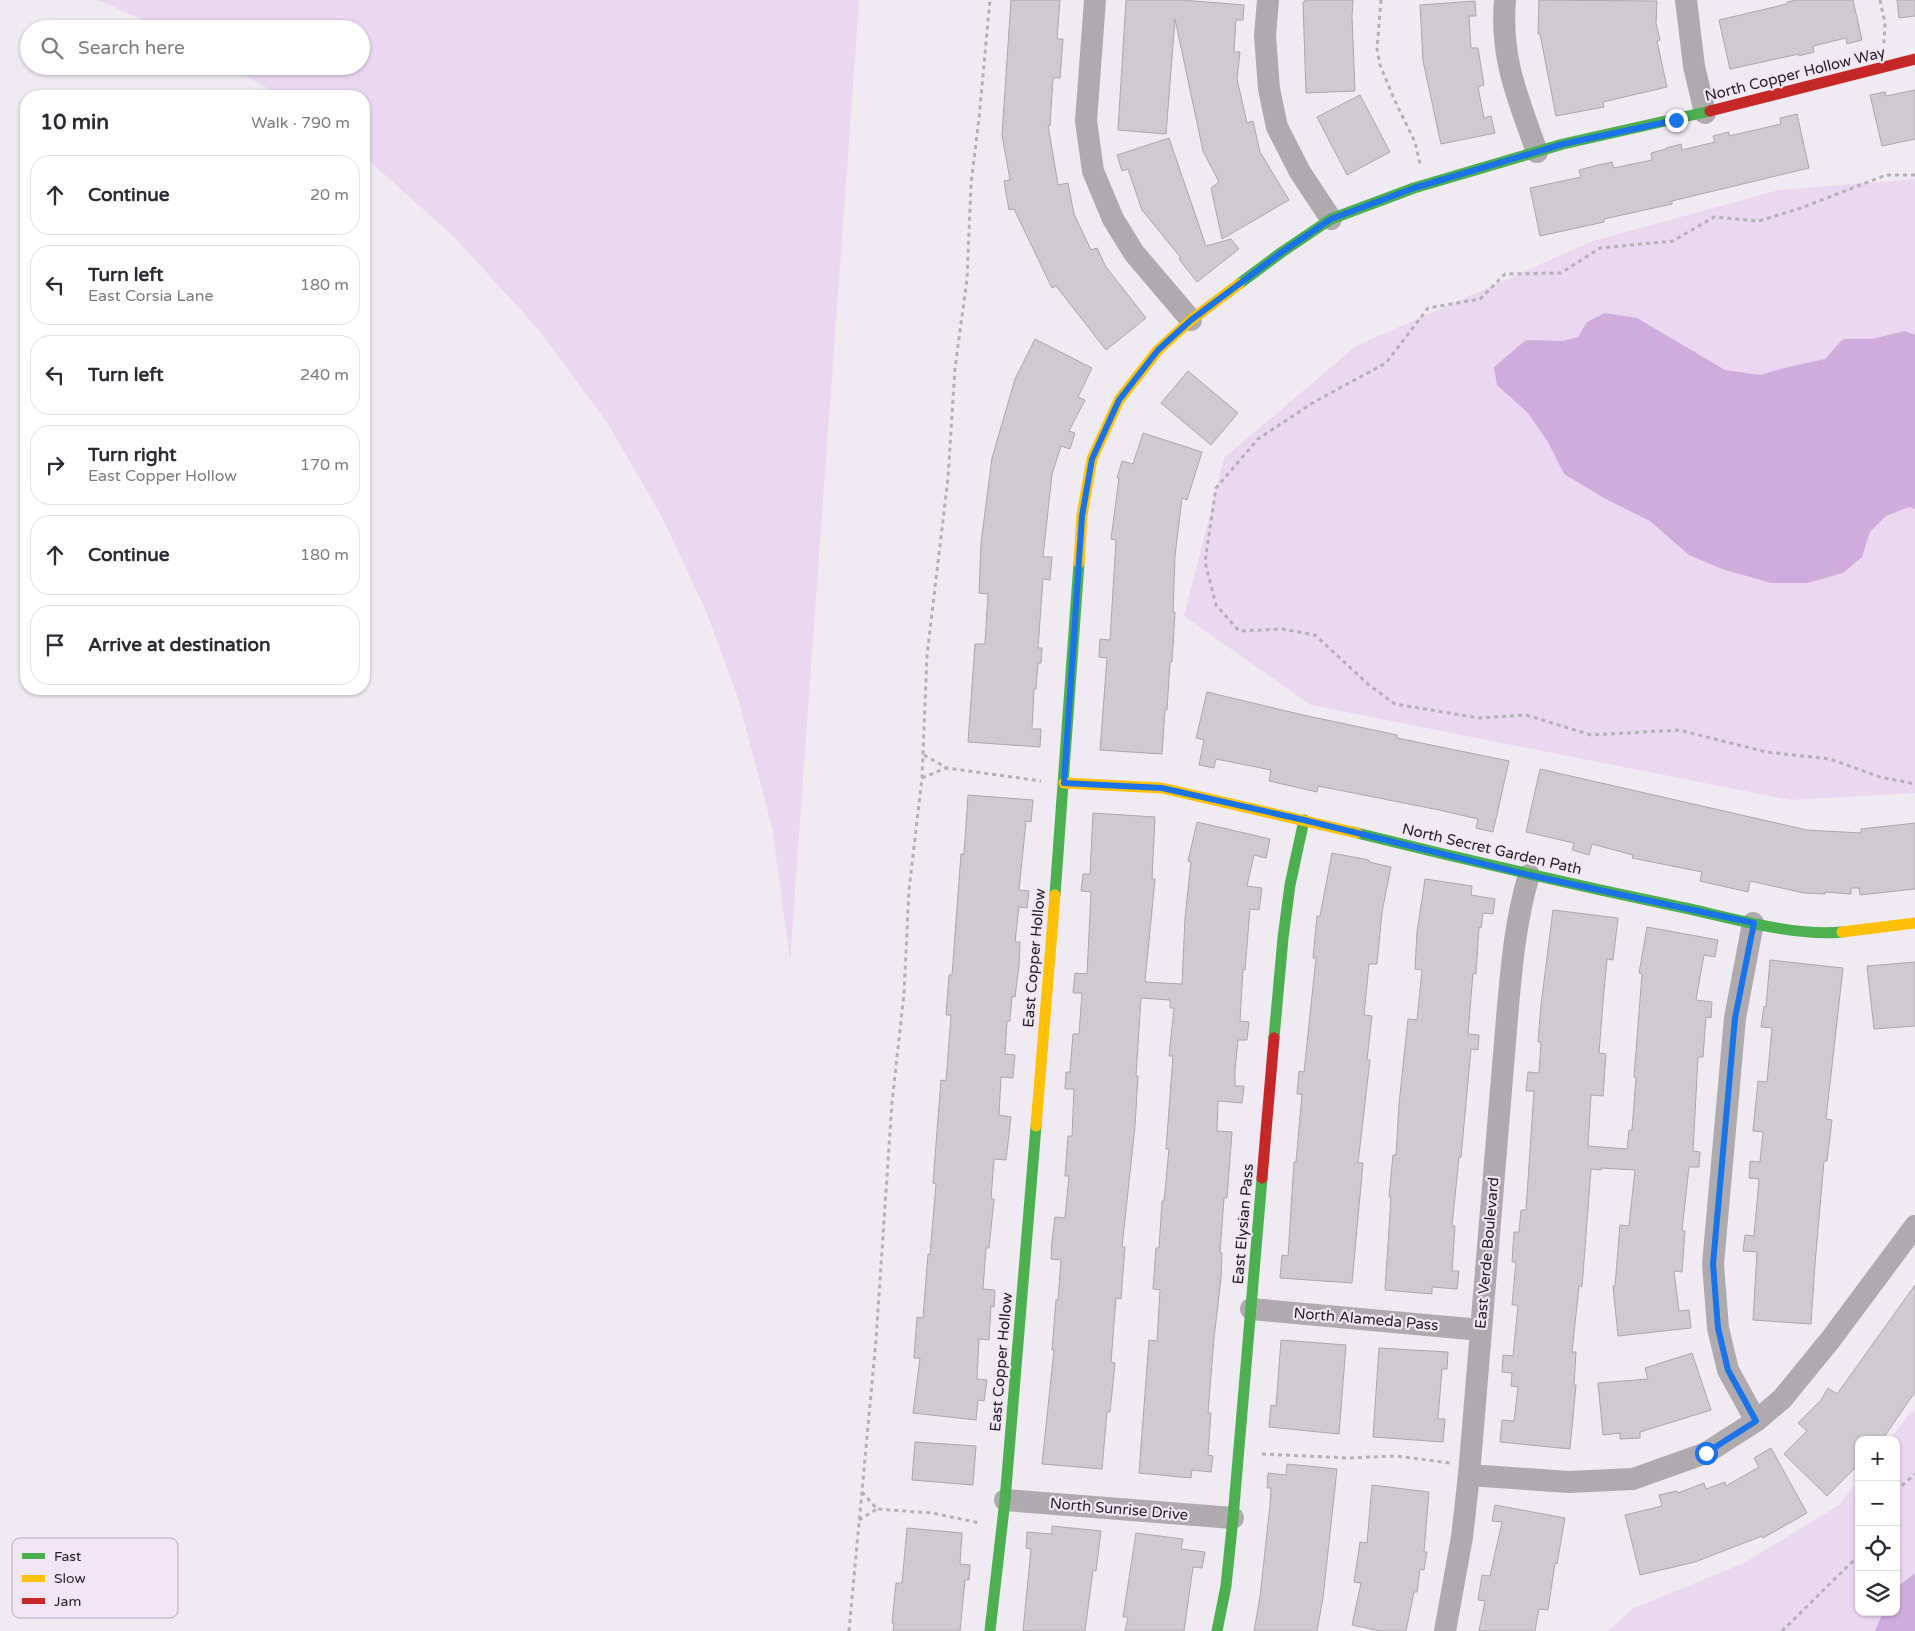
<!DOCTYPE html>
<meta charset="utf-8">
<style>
body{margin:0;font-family:"Varela Round",sans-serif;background:#f7f7f7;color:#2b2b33}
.controls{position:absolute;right:15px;bottom:15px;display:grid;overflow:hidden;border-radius:10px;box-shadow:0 1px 4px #0004}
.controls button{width:45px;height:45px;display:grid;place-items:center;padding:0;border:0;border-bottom:1px solid #e1e1e2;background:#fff;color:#2b2b33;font:25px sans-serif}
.stop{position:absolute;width:15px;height:15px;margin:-11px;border:4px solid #1a73e8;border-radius:50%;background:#fff}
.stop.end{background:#1a73e8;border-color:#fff;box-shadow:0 1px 5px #0008}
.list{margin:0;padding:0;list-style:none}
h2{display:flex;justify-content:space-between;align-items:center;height:65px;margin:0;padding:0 20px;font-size:21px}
h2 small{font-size:16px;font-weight:400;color:#7c7c81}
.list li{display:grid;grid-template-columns:32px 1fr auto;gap:15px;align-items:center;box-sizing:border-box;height:80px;margin:0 10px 10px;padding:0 10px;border:1px solid #e1e1e2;border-radius:20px}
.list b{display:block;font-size:19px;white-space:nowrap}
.list p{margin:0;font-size:16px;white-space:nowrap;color:#7c7c81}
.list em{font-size:16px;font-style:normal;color:#7c7c81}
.icon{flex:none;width:28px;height:28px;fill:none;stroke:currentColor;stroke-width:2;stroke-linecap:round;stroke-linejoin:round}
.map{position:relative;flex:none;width:1915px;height:1631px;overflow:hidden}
.search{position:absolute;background:#fff;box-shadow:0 1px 4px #0004;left:20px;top:20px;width:350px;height:55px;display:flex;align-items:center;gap:12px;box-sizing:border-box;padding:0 18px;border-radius:28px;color:#7c7c81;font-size:19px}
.panel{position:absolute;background:#fff;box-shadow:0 1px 4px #0004;left:20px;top:90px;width:350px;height:605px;border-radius:20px}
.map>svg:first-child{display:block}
.green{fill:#ebd7f2}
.water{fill:#cfacdb}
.building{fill:#cecad0;stroke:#aca7ad}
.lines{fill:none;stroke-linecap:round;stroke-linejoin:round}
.path{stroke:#b4b1b6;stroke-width:3;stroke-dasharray:4 4;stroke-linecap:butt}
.street{stroke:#aeaaae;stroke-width:22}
.fast{stroke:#4caf50;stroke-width:11}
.slow{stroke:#ffc107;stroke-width:11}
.jam{stroke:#c62828;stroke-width:11}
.route{stroke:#1a73e8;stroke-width:6}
.labels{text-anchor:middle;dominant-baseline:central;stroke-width:4.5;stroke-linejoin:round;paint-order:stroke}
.street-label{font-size:15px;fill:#252127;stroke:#f2e6f6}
.key{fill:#f2e6f6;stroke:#b4abb8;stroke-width:1}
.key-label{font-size:14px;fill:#252127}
</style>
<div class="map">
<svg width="1915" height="1631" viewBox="0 0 1915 1631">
<rect width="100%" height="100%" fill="#f0eaf2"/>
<path class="green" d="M98 0H859L790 960 773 831 738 698 706 611 662 517 608 424 539 330 455 238 364 156V96H280L230 66H361V29H163Z
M1915 179V793L1790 800 1311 705 1184 616 1224 458 1356 346 1593 241 1779 190Z
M1915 1407V1631H1607L1634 1608 1744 1563 1839 1505 1859 1479V1612H1896V1440H1889Z"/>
<path class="water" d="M1605 313 1637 318 1725 370 1760 375 1788 367 1825 359 1843 339H1872L1905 331 1915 335V509L1909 507 1886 516 1870 532 1862 557 1843 573 1807 583H1771L1722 569 1689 555 1650 521 1604 498 1564 474 1548 442 1528 413 1497 385 1494 367 1526 340 1563 341 1578 337 1587 322Z
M1915 1573V1631H1875L1883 1612H1896V1588Z"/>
<path class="building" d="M1011 0H1060L1057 39H1063L1060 78H1053L1050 126 1048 125 1058 185 1068 183 1074 214 1091 250 1097 248 1106 267 1146 318 1106 350 1056 286 1052 288 1014 209 1009 210 1004 181 1010 180 1002 135Z
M1126 0H1182L1244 5 1243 20H1236L1234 52H1240L1237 79 1247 123 1253 121 1260 152 1289 200 1222 239 1211 188 1219 182 1203 151 1175 19 1166 134 1118 130Z
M1305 0H1353L1352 17 1355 91 1306 93 1303 2H1305Z
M1539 0 1657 1 1656 23 1660 40 1657 41 1667 87 1603 102 1604 107 1556 116 1540 34H1538Z
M1797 0H1853L1862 40 1847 44 1846 38 1813 46 1814 52 1799 56V54L1730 69 1719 20 1787 4V2Z
M1897 0H1915V16L1899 18Z
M1475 1 1476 16H1469L1471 48H1478L1484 85 1478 87 1484 118 1491 116 1495 133 1441 144 1423 61 1420 5Z
M1915 90V139L1882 146 1870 95 1885 92 1886 96Z
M1360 95 1390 152 1347 175 1317 117Z
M1797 114 1809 168 1672 201V204L1604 219V222L1540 236 1530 188 1581 177 1579 170 1598 165 1612 162 1614 168 1652 160 1651 153 1666 149V148L1681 144 1682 150 1715 142 1713 136 1729 132V136L1781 124 1780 118Z
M1169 138 1206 246 1231 239 1239 249 1197 282 1179 259 1181 258 1142 210 1128 169 1122 171 1117 155Z
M1035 339 1092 368 1078 397 1085 400 1069 431 1075 433 1070 449 1061 446 1052 474 1043 557H1052L1050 580 1043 579 1038 648H1042L1041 663H1038L1036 689H1034L1032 729H1041L1040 747 968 742 975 644H985L988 594 979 593 981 543 992 458 1015 379Z
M1188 371 1238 413 1211 445 1161 403Z
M1143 433 1202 452 1187 500 1182 498 1175 556 1173 612H1175L1172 662H1170L1167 710H1165L1162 754 1100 750 1107 658 1099 657 1100 639 1110 640 1116 540 1111 539 1119 478H1117L1122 461 1133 464Z
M1207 692 1303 715 1397 735V738L1509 761 1493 832 1476 828 1478 819 1439 810 1318 786 1317 792 1269 781 1271 770 1216 759 1214 768 1199 765 1204 740 1196 738Z
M1540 769 1807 830 1861 833V829L1915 823V889L1860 895 1859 888H1851V894L1825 892V894L1804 893 1750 881 1748 892 1700 881 1702 872 1632 858 1633 855 1592 844 1589 855 1572 850 1574 843 1526 832Z
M968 795 1033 800 1031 822 1026 821 1019 890 1029 891 1027 908 1019 907 1015 942H1020L1019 966 1015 997 1012 996 1010 1021H1007L1005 1054 1015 1055 1013 1078 1001 1077 999 1115 1011 1117 1006 1160 994 1159 991 1199H994L989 1248H986L983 1289 995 1290 994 1307 991 1306 989 1340 979 1339 977 1379 987 1380 984 1401 978 1400 976 1420 913 1413 920 1358H914L917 1317 923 1318 928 1254 930 1255 936 1184 933 1183 941 1080 946 1081 951 1015H946L949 975H952L961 854H964Z
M1093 813 1155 817 1152 879H1155L1145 982 1182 984 1185 918 1191 862 1188 861 1197 822 1270 839 1266 858 1254 855 1247 886 1262 888 1259 910 1250 909 1245 970 1243 969 1240 1021 1249 1022 1247 1040H1238L1235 1070V1086H1244L1242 1103 1218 1101 1217 1131 1232 1132 1227 1198H1224L1220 1253H1222L1221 1278 1214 1338 1208 1413H1211L1208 1455 1213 1456 1211 1472 1192 1470 1191 1478 1139 1473 1149 1340 1157 1341 1160 1290 1153 1289 1156 1248H1159L1162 1201H1164L1169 1149H1166L1173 1056H1169L1174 1008H1170V1000L1141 998 1136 1076H1138L1135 1126 1122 1247H1125L1121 1299 1116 1298 1111 1362 1115 1363 1110 1412H1107L1102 1469 1042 1464 1054 1350H1052L1056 1300H1058L1061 1260 1051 1259 1052 1241 1055 1217 1065 1218 1069 1176H1065L1068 1136H1072L1074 1089H1065L1066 1072H1070L1073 1034H1079L1082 993H1073L1075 973 1087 974 1091 892 1081 891 1083 874H1090Z
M1332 853 1369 860V862L1391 867 1382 912 1377 964H1369L1364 1015 1372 1016 1367 1060H1370L1358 1163H1363L1352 1283 1280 1278 1282 1255 1288 1256 1294 1162H1296L1302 1094H1297L1299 1071 1304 1072 1316 958H1313L1317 916H1320Z
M1425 879 1472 886 1471 895 1495 899 1493 914 1483 913 1481 928 1479 927 1476 974 1473 973 1468 1034 1479 1035 1478 1050 1471 1049 1461 1157H1459L1452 1226H1455L1452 1271H1459L1457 1289 1432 1287V1294L1385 1290 1391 1197H1389L1393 1155H1396L1399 1104 1408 1019 1417 1020 1422 970 1415 969 1417 932Z
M1553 910 1618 918 1613 960 1607 959 1603 1002 1599 1053 1606 1054 1603 1096 1591 1095 1588 1146 1627 1149 1629 1130H1632L1636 1078 1634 1077 1642 974 1639 973 1647 927 1718 940 1715 957 1704 955 1696 1000 1712 1002 1711 1018 1706 1017 1703 1057H1698L1693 1151 1700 1152 1699 1167H1689L1682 1230 1685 1231 1682 1272 1674 1271 1679 1311 1689 1310 1691 1328 1618 1336 1613 1286H1615L1620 1225 1629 1226 1635 1170 1601 1168V1170L1591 1169 1582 1287 1579 1286 1572 1352H1576L1574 1385H1576L1570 1449 1500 1442 1502 1420 1514 1421 1518 1387 1511 1386 1512 1373 1502 1372 1503 1355 1513 1356 1518 1305H1512L1516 1262H1512L1514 1232H1519L1521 1210H1526L1534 1091H1526L1528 1072 1539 1073 1541 1042H1538L1541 1005Z
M1770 960 1843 968 1826 1119 1832 1120 1827 1161H1824L1815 1264 1811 1324 1753 1320 1757 1252 1743 1251 1745 1235 1754 1236 1759 1179 1749 1178 1750 1161 1760 1162 1763 1132 1753 1131 1758 1081 1767 1082 1772 1028 1761 1027 1764 1006 1766 1007Z
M1915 962V1026L1874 1029 1867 966Z
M1915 1285V1392L1882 1440H1859V1464L1827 1496 1784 1454 1807 1431 1798 1423 1821 1400 1828 1388 1837 1394Z
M1281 1340 1346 1345 1339 1434 1269 1427 1271 1405 1276 1406Z
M1379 1348 1448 1352 1447 1369H1442L1438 1419H1445L1443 1442 1373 1437Z
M1692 1353 1711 1410 1640 1432V1438L1620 1439V1433L1603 1435 1598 1383 1648 1379 1645 1368Z
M915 1442 976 1446 973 1485 912 1480Z
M1771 1448 1807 1513 1763 1538 1762 1536 1695 1562 1640 1575 1625 1515 1662 1506 1659 1495 1677 1491 1678 1493 1704 1483 1706 1489 1725 1482 1726 1486 1759 1467 1754 1458Z
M1287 1464 1337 1469 1323 1598 1317 1631H1254L1260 1597 1270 1505 1271 1488H1267L1268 1473 1286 1475Z
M1372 1485 1429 1492 1424 1552H1427L1424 1570 1420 1569 1417 1592H1414L1406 1631H1380L1352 1625 1361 1583 1354 1582 1360 1542 1367 1543Z
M1495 1505 1565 1518 1557 1564 1555 1563 1548 1610 1539 1609 1535 1631H1479L1485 1601 1478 1600 1482 1575 1490 1576 1502 1522 1492 1521Z
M1052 1526 1101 1531 1096 1571 1093 1570 1085 1631H1023L1031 1549 1026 1548 1027 1532 1052 1534Z
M907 1528 962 1533 960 1564 970 1565 969 1580H965L960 1631H893L894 1623H892L896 1583H902Z
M1136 1533 1183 1539 1181 1549 1205 1552 1202 1568 1193 1567 1184 1631H1125L1128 1617H1123Z"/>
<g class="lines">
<path class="path" d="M1381 0 1377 49 1380 65 1395 101 1415 142 1420 164
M1880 0 1885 23 1884 43
M1915 175H1886L1801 208 1759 221 1714 217 1673 241 1600 248 1561 273 1505 274 1480 299 1428 308 1386 363 1314 402 1258 439 1216 488 1205 562 1216 605 1239 631 1282 629 1315 635 1369 685 1395 704 1479 718 1526 715 1591 735 1679 730 1766 752 1830 759 1880 777 1915 784
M924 755 947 768 1041 781
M922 778 946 768
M1262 1454 1348 1458 1396 1456 1450 1463
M1896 1491 1915 1474
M862 1492 877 1509 932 1513 980 1523
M859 1520 877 1509
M849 1631 876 1340 892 1102 904 994 909 890 922 778 927 655 948 478 955 368 967 279 971 184 979 118 990 0
M1782 1631 1859 1555"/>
<path class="street" d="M1095 0 1086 121 1093 171 1113 219 1134 253 1191 320
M1268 0 1265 36 1269 89 1277 127 1300 172 1331 219
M1505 0C1500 59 1518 98 1537 152
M1686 0 1694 66 1705 113
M1753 923 1735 1018 1713 1264 1718 1328 1728 1370 1756 1421
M1251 1309 1481 1330
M1469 1475 1569 1482 1633 1479 1706 1453 1756 1421 1782 1399 1831 1339 1915 1226
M1005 1500 1233 1518
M1445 1631 1462 1537 1469 1475 1508 1006C1512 962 1516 918 1529 875"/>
<path class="fast" d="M1239 284 1282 252 1331 219 1414 188 1563 144 1710 111
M1357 833C1466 860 1575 885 1685 908 1731 918 1796 937 1842 932
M1055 895 1079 563
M1274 1038 1283 938 1290 885 1304 820
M990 1631 1005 1500 1036 1126
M1217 1631 1226 1586 1233 1518 1262 1178"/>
<path class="slow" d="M1079 563 1082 515 1092 459 1119 400 1158 350 1191 320 1239 284
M1064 783 1162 788 1357 833
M1842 932 1915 923
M1036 1126 1055 895"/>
<path class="jam" d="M1710 111 1915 59
M1262 1178 1274 1038"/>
</g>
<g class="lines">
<path class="route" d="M1676 120 1563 144 1414 188 1331 219 1282 252 1191 320 1158 350 1119 400 1092 459 1082 516 1064 783 1162 788 1304 820 1529 875 1754 923 1735 1018 1713 1264 1718 1328 1728 1370 1756 1421 1706 1453"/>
</g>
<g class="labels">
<g class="street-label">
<text transform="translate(1795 74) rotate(-14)">North Copper Hollow Way</text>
<text transform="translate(1492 849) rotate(13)">North Secret Garden Path</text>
<text transform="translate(1034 958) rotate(-85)">East Copper Hollow</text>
<text transform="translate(1243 1224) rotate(-85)">East Elysian Pass</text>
<text transform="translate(1487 1253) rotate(-85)">East Verde Boulevard</text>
<text transform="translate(1366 1319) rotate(5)">North Alameda Pass</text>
<text transform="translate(1001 1362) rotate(-85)">East Copper Hollow</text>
<text transform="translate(1119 1509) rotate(5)">North Sunrise Drive</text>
</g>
</g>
<rect x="12" y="1538" width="166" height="80" rx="8" class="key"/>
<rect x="22" y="1553" width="23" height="6" fill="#4caf50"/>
<rect x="22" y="1575" width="23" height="7" fill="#ffc107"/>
<rect x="22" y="1598" width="23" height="6" fill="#c62828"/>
<g class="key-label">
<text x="54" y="1561">Fast</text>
<text x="54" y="1583">Slow</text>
<text x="54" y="1606">Jam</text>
</g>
</svg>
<div class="controls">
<button>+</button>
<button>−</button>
<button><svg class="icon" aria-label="locate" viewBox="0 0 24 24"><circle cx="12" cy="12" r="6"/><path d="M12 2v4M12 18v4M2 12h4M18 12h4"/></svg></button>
<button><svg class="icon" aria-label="layers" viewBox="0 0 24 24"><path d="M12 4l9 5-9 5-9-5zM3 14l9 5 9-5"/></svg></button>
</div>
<div class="stop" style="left:1706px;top:1453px"></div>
<div class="stop end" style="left:1676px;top:120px"></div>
<div class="search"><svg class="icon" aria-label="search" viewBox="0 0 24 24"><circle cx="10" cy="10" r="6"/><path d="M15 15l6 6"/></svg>Search here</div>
<section class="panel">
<h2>10 min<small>Walk · 790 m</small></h2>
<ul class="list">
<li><svg class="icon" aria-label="ahead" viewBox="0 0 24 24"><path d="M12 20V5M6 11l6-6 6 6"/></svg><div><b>Continue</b></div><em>20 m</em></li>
<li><svg class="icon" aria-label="left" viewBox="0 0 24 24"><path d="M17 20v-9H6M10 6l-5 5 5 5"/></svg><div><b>Turn left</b><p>East Corsia Lane</p></div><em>180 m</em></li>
<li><svg class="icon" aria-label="left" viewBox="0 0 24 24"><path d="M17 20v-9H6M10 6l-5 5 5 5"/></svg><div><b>Turn left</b></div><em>240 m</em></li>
<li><svg class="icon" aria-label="right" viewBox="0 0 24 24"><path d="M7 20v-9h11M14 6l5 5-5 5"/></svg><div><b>Turn right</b><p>East Copper Hollow</p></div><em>170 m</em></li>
<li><svg class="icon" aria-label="ahead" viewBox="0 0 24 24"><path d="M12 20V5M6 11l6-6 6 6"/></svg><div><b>Continue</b></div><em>180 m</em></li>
<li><svg class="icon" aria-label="arrive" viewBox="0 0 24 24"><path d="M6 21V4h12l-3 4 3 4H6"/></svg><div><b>Arrive at destination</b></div></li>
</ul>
</section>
</div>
